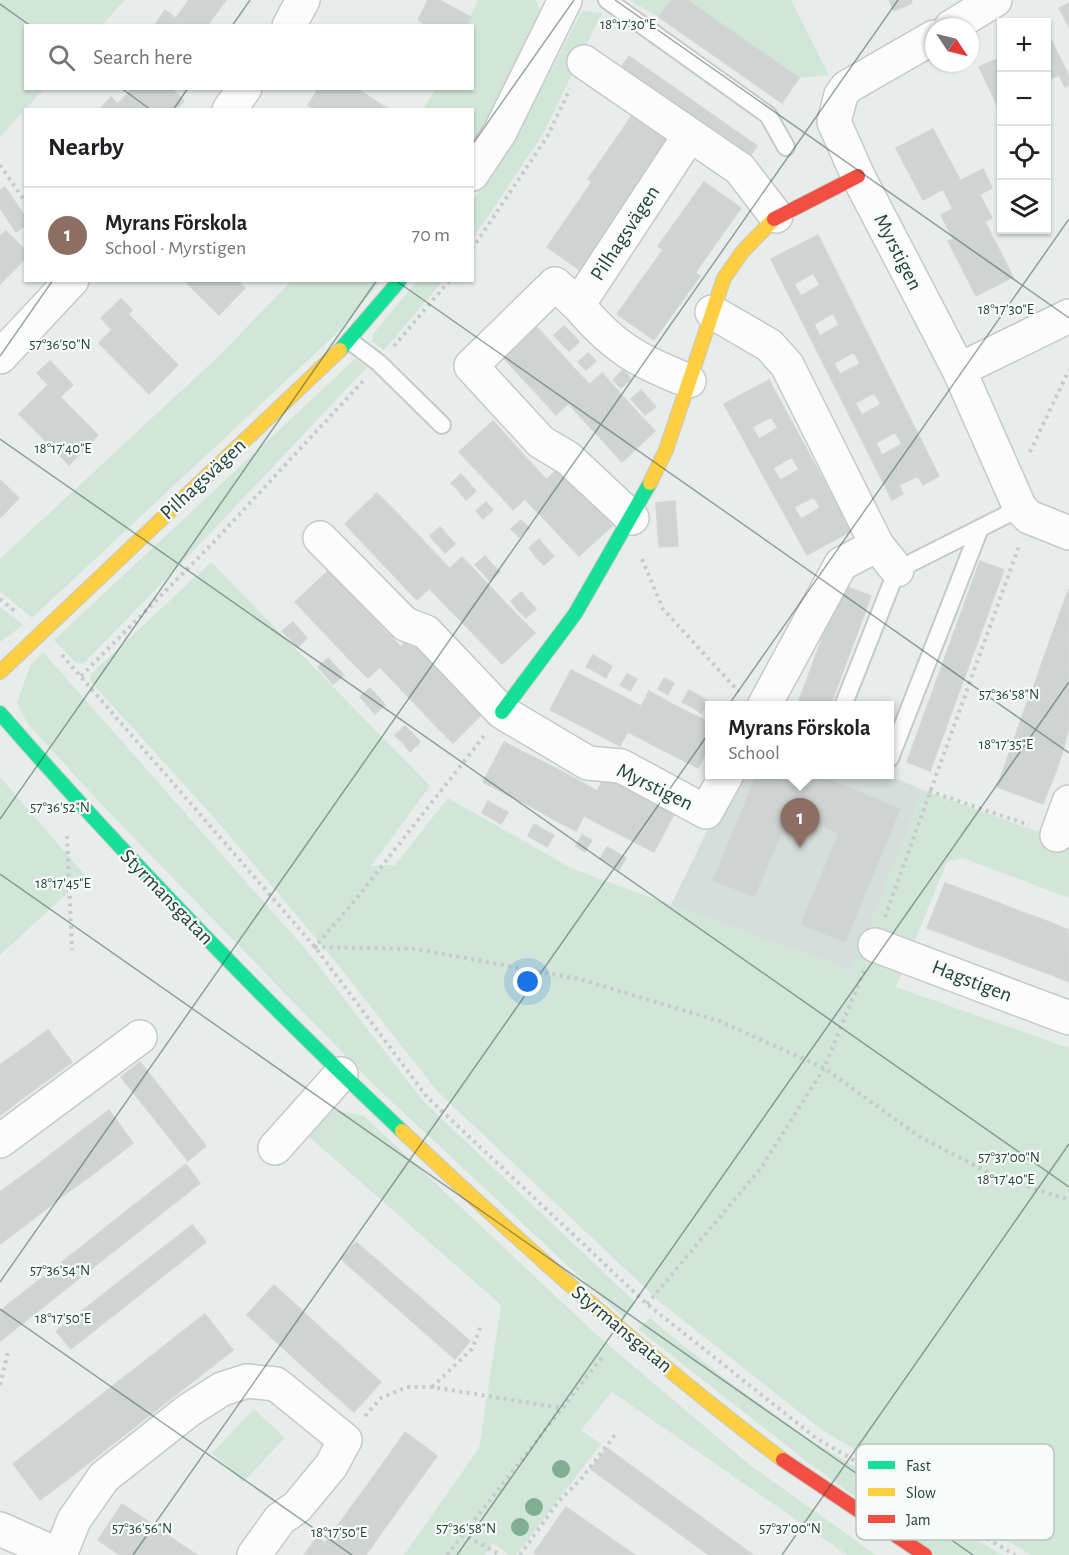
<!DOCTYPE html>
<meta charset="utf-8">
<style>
body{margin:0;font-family:"Alegreya Sans",sans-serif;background:#f6f6f6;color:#202124}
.controls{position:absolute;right:18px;top:18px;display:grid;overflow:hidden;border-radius:0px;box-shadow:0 2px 4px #0004}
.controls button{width:54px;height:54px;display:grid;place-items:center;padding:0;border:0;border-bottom:2px solid #e0e0e0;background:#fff;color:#202124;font:30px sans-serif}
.compass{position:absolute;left:925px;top:18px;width:54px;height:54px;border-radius:50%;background:#fff;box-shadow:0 2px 4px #0004;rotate:125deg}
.you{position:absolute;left:528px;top:982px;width:21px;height:21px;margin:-15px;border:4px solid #fff;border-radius:50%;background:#1a73e8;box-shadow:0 0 0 9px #1a73e833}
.badge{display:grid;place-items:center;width:39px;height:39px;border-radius:50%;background:#0b8043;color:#fff;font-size:20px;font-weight:700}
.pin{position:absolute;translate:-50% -50px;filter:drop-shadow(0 2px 3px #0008)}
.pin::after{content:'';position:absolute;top:32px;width:21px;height:18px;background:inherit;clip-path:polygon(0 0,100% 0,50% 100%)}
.popup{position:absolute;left:705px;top:701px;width:189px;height:78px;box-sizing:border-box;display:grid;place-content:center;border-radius:0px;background:#fff;filter:drop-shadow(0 2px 4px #0005);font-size:20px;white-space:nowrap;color:#757577}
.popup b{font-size:22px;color:#202124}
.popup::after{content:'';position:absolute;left:50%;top:100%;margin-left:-12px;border:12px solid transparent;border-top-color:#fff}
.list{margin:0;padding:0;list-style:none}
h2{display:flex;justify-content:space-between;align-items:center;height:78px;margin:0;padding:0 24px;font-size:26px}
h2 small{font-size:20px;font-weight:400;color:#757577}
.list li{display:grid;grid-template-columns:39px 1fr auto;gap:18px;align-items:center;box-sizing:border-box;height:96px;padding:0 24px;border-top:2px solid #e0e0e0}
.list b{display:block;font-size:22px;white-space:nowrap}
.list p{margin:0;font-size:20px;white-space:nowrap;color:#757577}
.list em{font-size:20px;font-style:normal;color:#757577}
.icon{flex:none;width:33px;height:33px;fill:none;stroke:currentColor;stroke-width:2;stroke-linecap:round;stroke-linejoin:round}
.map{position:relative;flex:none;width:1069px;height:1555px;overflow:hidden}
.search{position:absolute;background:#fff;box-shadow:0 2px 4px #0004;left:24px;top:24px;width:450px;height:66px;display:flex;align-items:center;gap:15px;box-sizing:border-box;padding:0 21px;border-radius:0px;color:#757577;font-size:22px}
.panel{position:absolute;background:#fff;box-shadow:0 2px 4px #0004;left:24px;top:108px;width:450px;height:174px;border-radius:0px}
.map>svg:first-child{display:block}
.built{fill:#d6dedb}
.green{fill:#d1e6d8}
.building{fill:#cfd4d2;stroke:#d1d6d4;stroke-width:1.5;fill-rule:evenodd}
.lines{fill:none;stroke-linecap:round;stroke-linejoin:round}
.lane-casing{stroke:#c5cac8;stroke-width:20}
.street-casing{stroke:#c5cac8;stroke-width:36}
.fast-casing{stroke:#c3cbc8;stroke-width:16}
.slow-casing{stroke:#c3cbc8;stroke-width:16}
.jam-casing{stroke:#c3cbc8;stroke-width:16}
.path{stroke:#c3ccca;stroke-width:4;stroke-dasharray:3 4.5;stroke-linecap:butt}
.lane{stroke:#fcfcfc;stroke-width:16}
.street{stroke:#fcfcfc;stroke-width:33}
.fast{stroke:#16e098;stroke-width:14}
.slow{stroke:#ffcf43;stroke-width:14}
.jam{stroke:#f24e42;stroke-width:14}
.tree{fill:#81ae93}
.ticks{fill:none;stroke:#24423a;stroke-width:1.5;stroke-opacity:0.45}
.labels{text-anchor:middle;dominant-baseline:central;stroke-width:4.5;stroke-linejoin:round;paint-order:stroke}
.street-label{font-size:21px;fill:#24423a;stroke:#f7fbf9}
.key{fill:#f7fbf9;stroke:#b8c4c0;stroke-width:1.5}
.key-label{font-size:16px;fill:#24423a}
.ticks-label{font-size:15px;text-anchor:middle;fill:#24423a;stroke:#f7fbf9;stroke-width:4.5;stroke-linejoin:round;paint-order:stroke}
</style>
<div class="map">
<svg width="1069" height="1555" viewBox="0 0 1069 1555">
<rect width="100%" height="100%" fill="#e8edeb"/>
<path class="built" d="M734 775H888L923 790 852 971 671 905Z"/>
<path class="green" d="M0 0H125L102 25 26 26V88L44 89 0 137Z
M478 0H536L540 11 537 32 473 148 472 110H422L436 89 472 88V26L466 25Z
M629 0H671L659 17Z
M687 0H791L829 75 799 78Z
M582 11 602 13 543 134 473 239V201L518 133Z
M291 281H381L336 334 32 618 0 591V559L222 353Z
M417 281H443L384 350 372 342 373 334Z
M355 359 367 367 203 541 83 664 75 662 54 640Z
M211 562 430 786 371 866 395 865 448 798 573 869 851 971 923 790 1069 843V898L963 858 947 862 896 987 1069 1048V1555H1031L822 1430 660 1302 437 1091 330 955 217 821 90 681 91 674Z
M0 607 23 625 0 642Z
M43 652 308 952 424 1102 636 1303 624 1318 377 1088 101 804 27 723 17 703 30 666Z
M0 777 86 876 0 955Z
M334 1110 364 1116 598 1336 750 1465 876 1555H847L612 1392 581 1430 601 1444 516 1555H510L493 1543 485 1555H404L479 1448 501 1305 307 1135Z
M650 1318 720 1375 809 1439 1002 1555H936L810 1464 638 1329Z
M254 1409 285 1438 243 1482 212 1453Z"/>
<path class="building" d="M189 0H226L207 26H186L176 18Z
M428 0H439L471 17 466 26H428L418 20Z
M671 0H687L799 78 782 103 659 17Z
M889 0H911L912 3 894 11Z
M1069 3V27L1059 8Z
M165 10 176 18 186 26H154Z
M1046 30 1069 76V85L1065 87 1059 75 1048 80 1046 78Z
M629 56 757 146 743 166 615 76Z
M1002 57V103L997 105 979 67Z
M133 88H171L184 101 175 110H123L118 104Z
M319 88H356L388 109 316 110 308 105Z
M111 97 118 104 123 110H99Z
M633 114 670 140 584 273 547 247 592 182 588 179Z
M933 129 960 180 923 200 896 148Z
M983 169 992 188 953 209 943 189Z
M704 182 741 208 695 273 700 276 654 340 617 314 663 250 658 246Z
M5 187 26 218V225L16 232 0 208V190Z
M980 195 992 218 953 238 941 215Z
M985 222 1013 277 976 296 948 241Z
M6 231 26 251V258L0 284V236Z
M818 235 939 476 923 485 918 476 899 485 903 494 892 500 771 259ZM813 273 820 285 801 296 794 284ZM833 313 839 325 820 336 814 324ZM854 352 860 364 840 374 834 363ZM874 393 881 404 862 415 855 403ZM895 432 902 444 882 455 876 443Z
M184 280H237L245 288 219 315Z
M121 299 132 310 112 330 101 318Z
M128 314 178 365 149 394 99 343Z
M536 326 553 345 520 376 503 357Z
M564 326 572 334 561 343 554 335Z
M572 334 579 342 569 351 561 343Z
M553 345 571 365 538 395 520 376Z
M588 353 596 361 586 370 578 362Z
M50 361 73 385 60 397 37 373Z
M571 365 589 384 556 415 538 395Z
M623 370 631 379 621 388 613 380Z
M602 373 619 392 586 423 569 404Z
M769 380 851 531 807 555 724 404ZM771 417 778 428 759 439 752 427ZM792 457 799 470 780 480 773 468ZM814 497 820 508 801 519 794 507Z
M48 385 98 435 69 465 19 414Z
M641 390 648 398 638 407 631 399Z
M619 392 637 412 604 442 586 423Z
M648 398 656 407 645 415 638 407Z
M637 412 655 431 622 462 604 442Z
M493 421 511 441 477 471 459 452Z
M511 441 528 460 495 490 477 471Z
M528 460 546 479 513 510 495 490Z
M559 468 576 487 543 518 525 499Z
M461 474 469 483 459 491 451 483Z
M0 480 19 498 0 518Z
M469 483 476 491 466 500 459 491Z
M576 487 594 506 561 537 543 518Z
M377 493 396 512 363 543 345 524Z
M675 501 678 546 659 547 656 503Z
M486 502 493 510 483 519 476 511Z
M594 506 612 526 579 556 561 537Z
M396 512 414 531 381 562 363 543Z
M521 520 529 528 519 537 511 529Z
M440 527 448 536 438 545 430 536Z
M414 531 432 550 399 581 381 562Z
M448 536 455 544 445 553 438 545Z
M539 539 546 548 536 557 529 548Z
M546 548 554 556 544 565 536 557Z
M432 550 450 569 417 600 399 581Z
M485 556 492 564 483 573 475 565Z
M462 557 480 576 447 607 429 588Z
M980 561 1004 570 930 771 907 762Z
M492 564 500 572 490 581 483 573Z
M328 571 346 590 313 621 295 602Z
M480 576 498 595 466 626 447 607Z
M842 585 871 596 830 706H797Z
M1069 589V613L1061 610Z
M346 590 364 609 331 640 313 621Z
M521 592 528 600 518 610 511 601Z
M498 595 516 614 484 645 466 626Z
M528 600 536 609 526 618 518 610Z
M364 609 382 628 349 659 331 640Z
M1061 610 1069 613V642L1052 635Z
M516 614 535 633 502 664 484 645Z
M293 622 300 630 290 639 282 631Z
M382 628 401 647 368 678 349 659Z
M300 630 307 638 298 647 290 639Z
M413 635 431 654 398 686 380 667Z
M1052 635 1069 642V670L1043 660Z
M431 654 449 673 416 705 398 686Z
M593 655 603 661 596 672 586 667Z
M328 658 336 667 326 676 318 667Z
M1043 660 1069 670V699L1034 686Z
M603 661 612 666 606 678 596 672Z
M336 667 344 675 333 684 326 676Z
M571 670 595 682 574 722 550 710Z
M449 673 467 692 434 724 416 705Z
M627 674 637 679 630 691 620 685Z
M664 678 674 683 668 695 658 689Z
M595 682 618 694 597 734 574 722Z
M1034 686 1069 699V727L1024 711Z
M370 688 378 697 368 706 360 697Z
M689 690 698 695 692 707 682 702Z
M649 691 672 704 651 744 628 732Z
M467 692 485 711 453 743 434 724Z
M618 694 641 706 620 746 597 734Z
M698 695 708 701 701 713 692 707Z
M378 697 385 705 375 714 368 706Z
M672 704 696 716 675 756 651 744Z
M1024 711 1069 727 1062 754 1015 737Z
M696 716 710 723V745L698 768 675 756Z
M405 726 413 734 403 743 395 735Z
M413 734 420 742 410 752 403 743Z
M1015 737 1062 754 1053 779 1006 762Z
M504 742 527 754 506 794 483 782Z
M527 754 551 766 530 806 506 794Z
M1006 762 1053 779 1043 804 997 787Z
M551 766 574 778 553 819 530 806Z
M757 774H816L900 809 845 942 801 924 839 833 790 813 754 897 713 880Z
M605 776 628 788 607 828 584 816Z
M574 778 597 791 576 831 553 819Z
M628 788 652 800 631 840 607 828Z
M652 800 675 812 654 852 631 840Z
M488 801 498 807 491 818 482 813Z
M498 807 508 812 501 824 491 818Z
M534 824 544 830 537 841 528 836Z
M544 830 554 835 547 847 537 841Z
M582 835 592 840 585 852 576 846Z
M607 847 616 852 610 864 600 859Z
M616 852 626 858 619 870 610 864Z
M945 883 969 892 952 937 927 928Z
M969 892 994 901 977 947 952 937Z
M994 901 1019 911 1002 956 977 947Z
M1019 911 1044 920 1027 966 1002 956Z
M1044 920 1069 930 1052 975 1027 966Z
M1069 930V982L1052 975Z
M48 1030 72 1062 35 1089 11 1057Z
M11 1057 35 1089 0 1115V1065Z
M140 1062 206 1146 188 1161 121 1077Z
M109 1110 133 1143 97 1171 72 1138Z
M72 1138 97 1171 60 1198 36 1166Z
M186 1164 200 1183 0 1341V1311Z
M36 1166 60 1198 24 1226 0 1192Z
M0 1194 24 1226 0 1244Z
M192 1225 206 1242 71 1349 56 1331Z
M356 1242 470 1341 455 1359 341 1259Z
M274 1285 310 1318 282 1347 247 1315Z
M205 1314 233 1350 201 1375 173 1339Z
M310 1318 345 1350 318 1380 282 1347Z
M173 1339 201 1375 169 1400 141 1364Z
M345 1350 381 1382 354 1412 318 1380Z
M141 1364 169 1400 137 1425 109 1389Z
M109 1389 137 1425 105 1450 77 1414Z
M77 1414 105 1450 73 1475 45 1439Z
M405 1432 437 1456 411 1492 379 1469Z
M45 1439 73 1475 40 1500 13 1464Z
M607 1448 753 1555H709L591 1469Z
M379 1469 411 1492 384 1529 352 1506Z
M122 1504 149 1522 127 1555H120L98 1540Z
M352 1506 384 1529 366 1555H343L325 1543Z
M566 1507 589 1523 567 1555H538L534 1553Z
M149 1522 176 1541 166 1555H127Z
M589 1523 613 1540 603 1555H567Z
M317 1537 325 1543 343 1555H304Z
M613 1540 635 1555H603Z
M176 1541 197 1555H166Z"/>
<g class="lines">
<defs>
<path id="lane" d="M607 0 768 115 786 147
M350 341 379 363 442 425
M843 706 897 570 1020 508
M890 758 980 528"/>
<path id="street" d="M289 26 303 0
M951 27 995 0
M934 37 847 87 841 95 834 122 858 176 959 370 1020 508 1029 517 1069 533
M584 62 740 169 776 216
M229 110 245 88
M689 136 578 305C614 348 638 361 689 381
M472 174 500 132 565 0
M578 305 555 284 471 366 541 442 568 458 632 518
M712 312 769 345 787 365 877 545 897 570
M0 357 72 280
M959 370 1069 316
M320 538 405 624 426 632 502 712 588 763 621 766 706 812 727 774
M764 706 841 564 877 545
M1057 835 1069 802
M875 945 1069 1018
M0 1141 140 1037
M275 1148 341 1074
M0 1529 59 1555
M60 1555 74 1520 104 1477 189 1410 222 1389 247 1381 276 1384 345 1440 331 1466 297 1507 280 1519 254 1555"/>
<path id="fast" d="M340 350 400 280
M502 712 575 614 650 483
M0 713C127 859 261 998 402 1131"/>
<path id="slow" d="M650 483 666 450 724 278 743 251 774 219
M0 672 340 350
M402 1131C524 1246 649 1359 783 1460"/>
<path id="jam" d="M774 219 858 176
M783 1460 925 1555"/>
</defs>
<use href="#lane" class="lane-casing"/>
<use href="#street" class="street-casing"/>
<use href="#fast" class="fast-casing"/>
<use href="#slow" class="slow-casing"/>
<use href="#jam" class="jam-casing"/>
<path class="path" d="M0 165 26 203
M472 249 547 137 570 89
M394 346 450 280
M1030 452 1069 370
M642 559 663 609 739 692
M0 599 17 613
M62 655 315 947 427 1097 647 1304 816 1438 1015 1555
M81 676 209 547 365 379
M484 736 356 899 315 947 416 949 579 979 719 1021 824 1068 920 1137 993 1175 1069 1200
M929 791 1029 825
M67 836 72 950
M885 917 1019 546
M647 1304 761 1168 824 1068 864 971
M0 1385 8 1352
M432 1387 472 1349 480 1328
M365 1416 381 1398 407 1387H432L561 1408
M462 1533 500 1555
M447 1555 603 1356
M520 1555 559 1501 582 1478 615 1435"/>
<use href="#lane" class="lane"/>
<use href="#street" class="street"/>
<use href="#fast" class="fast"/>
<use href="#slow" class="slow"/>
<use href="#jam" class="jam"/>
</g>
<g class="tree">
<circle cx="561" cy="1469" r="9"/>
<circle cx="534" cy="1507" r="9"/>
<circle cx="520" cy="1527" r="9"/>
</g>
<path class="ticks" d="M615 0 1069 318M0 4 31 26M232 26 250 0M121 88 151 110M173 110 188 88M472 145 574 0M395 280 1069 753M0 356 53 280M0 439 1069 1187M0 819 377 280M0 874 973 1555M0 1282 898 0M0 1309 352 1555M133 1555 1069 219M457 1555 1069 682M782 1555 1069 1144"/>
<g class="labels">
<g class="street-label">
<text transform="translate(625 233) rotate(-57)">Pilhagsvägen</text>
<text transform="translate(898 252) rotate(63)">Myrstigen</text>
<text transform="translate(203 479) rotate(-43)">Pilhagsvägen</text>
<text transform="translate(655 787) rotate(26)">Myrstigen</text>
<text transform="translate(167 897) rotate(46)">Styrmansgatan</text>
<text transform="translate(972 981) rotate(21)">Hagstigen</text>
<text transform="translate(622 1329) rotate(40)">Styrmansgatan</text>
</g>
</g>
<rect x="856" y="1444" width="198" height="96" rx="9" class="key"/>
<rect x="868" y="1461" width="27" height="8" fill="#16e098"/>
<rect x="868" y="1488" width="27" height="8" fill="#ffcf43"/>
<rect x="868" y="1515" width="27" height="8" fill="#f24e42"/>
<g class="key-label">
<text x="906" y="1471">Fast</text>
<text x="906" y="1498">Slow</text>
<text x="906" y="1525">Jam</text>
</g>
<g class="ticks-label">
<text x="628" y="29">18°17'30"E</text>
<text x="1006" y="314">18°17'30"E</text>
<text x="60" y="349">57°36'50"N</text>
<text x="63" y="453">18°17'40"E</text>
<text x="1009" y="699">57°36'58"N</text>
<text x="1006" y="749">18°17'35"E</text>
<text x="60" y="812">57°36'52"N</text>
<text x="63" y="888">18°17'45"E</text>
<text x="1009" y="1162">57°37'00"N</text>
<text x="1006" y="1184">18°17'40"E</text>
<text x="60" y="1275">57°36'54"N</text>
<text x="63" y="1323">18°17'50"E</text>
<text x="142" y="1533">57°36'56"N</text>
<text x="466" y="1533">57°36'58"N</text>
<text x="790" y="1533">57°37'00"N</text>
<text x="339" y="1537">18°17'50"E</text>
</g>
</svg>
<div class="controls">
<button>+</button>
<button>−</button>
<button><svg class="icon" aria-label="locate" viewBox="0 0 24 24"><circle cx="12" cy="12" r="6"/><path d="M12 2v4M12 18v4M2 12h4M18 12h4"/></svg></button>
<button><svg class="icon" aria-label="layers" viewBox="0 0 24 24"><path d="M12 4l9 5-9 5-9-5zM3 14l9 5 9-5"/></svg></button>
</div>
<svg class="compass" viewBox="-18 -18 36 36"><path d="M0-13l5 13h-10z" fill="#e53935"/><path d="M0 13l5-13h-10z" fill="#757577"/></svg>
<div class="you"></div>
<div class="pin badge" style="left:800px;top:848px;background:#8d6e63">1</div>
<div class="popup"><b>Myrans Förskola</b>School</div>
<div class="search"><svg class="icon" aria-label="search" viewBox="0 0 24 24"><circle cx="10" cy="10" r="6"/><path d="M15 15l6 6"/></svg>Search here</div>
<section class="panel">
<h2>Nearby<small></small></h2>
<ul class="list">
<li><span class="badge" style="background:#8d6e63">1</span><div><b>Myrans Förskola</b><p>School · Myrstigen</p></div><em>70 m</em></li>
</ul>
</section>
</div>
